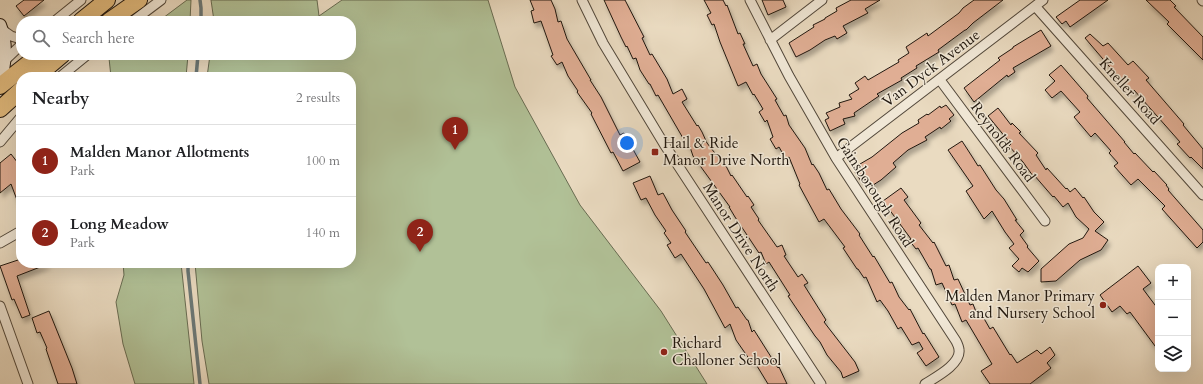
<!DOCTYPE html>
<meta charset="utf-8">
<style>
body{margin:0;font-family:Cardo,serif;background:#f6f6f6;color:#202124}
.controls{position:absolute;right:12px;bottom:12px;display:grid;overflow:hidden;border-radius:8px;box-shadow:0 4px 16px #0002}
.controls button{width:36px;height:36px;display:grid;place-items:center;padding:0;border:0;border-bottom:1px solid #e0e0e0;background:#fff;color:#202124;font:20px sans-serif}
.you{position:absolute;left:627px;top:143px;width:14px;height:14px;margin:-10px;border:3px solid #fff;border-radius:50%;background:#1a73e8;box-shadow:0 0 0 6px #1a73e833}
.badge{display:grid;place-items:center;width:26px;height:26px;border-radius:50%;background:#8f2418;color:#fff;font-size:13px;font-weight:700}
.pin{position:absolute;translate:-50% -33px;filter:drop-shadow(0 1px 2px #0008)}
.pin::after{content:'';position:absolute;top:21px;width:14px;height:12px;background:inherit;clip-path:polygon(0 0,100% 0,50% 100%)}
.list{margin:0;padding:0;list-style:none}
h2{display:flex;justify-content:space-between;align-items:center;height:52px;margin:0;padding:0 16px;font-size:17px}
h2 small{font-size:13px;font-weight:400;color:#757577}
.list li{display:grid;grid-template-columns:26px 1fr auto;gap:12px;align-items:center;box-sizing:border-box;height:72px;padding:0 16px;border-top:1px solid #e0e0e0}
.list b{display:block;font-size:15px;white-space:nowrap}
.list p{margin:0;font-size:13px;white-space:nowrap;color:#757577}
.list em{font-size:13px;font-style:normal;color:#757577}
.icon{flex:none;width:22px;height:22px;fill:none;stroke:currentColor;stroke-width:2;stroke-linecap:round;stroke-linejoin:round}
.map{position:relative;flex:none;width:1203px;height:384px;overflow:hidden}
.search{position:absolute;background:#fff;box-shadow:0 4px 16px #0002;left:16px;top:16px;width:340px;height:44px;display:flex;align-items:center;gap:10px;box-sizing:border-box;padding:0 14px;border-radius:16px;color:#757577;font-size:15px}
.panel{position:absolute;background:#fff;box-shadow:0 4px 16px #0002;left:16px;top:72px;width:340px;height:196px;border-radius:16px}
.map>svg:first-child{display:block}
.green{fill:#b1c197;stroke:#686c52}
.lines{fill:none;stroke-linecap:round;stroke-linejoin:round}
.stream{stroke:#6b7877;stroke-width:3.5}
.building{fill:#e0ae94;stroke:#20170e;filter:url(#shadow)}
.street-casing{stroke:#52483b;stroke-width:11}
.secondary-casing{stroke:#20170e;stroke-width:14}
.highway-casing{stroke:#20170e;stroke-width:18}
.street{stroke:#f1e8d7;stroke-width:9}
.secondary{stroke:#f1e8d7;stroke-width:12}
.highway{stroke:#e5be80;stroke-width:16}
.poi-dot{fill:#8f2418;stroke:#f1e8d7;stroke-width:1.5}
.labels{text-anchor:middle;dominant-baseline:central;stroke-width:3;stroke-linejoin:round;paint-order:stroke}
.street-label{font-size:15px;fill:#20170e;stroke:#f1e8d7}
.poi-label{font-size:15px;fill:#20170e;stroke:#f1e8d7;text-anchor:start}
</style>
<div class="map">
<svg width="1203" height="384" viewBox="0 0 1203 384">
<defs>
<filter id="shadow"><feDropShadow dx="2.5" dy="4.5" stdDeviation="2" flood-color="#0004"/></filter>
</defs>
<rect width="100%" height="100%" fill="#eadbc1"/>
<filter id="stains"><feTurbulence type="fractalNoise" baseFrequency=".005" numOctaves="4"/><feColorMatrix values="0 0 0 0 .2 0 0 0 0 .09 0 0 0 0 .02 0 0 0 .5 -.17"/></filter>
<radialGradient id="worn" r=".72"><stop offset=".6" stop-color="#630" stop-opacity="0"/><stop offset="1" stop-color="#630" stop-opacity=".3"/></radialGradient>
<path class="green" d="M187 0H191L190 21H159Z
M211 0H317L319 16 342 0H488L515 87 580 205 661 311 707 384H209L202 341 195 263H351V77H207L210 55H351V21H214Z
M113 55H188L186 77H111L109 58Z
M123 263H181L194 384H135L123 344 116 302 124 275Z"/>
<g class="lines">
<path class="stream" d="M200 0 201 8V21
M196 77 198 55
M188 263V271L200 384"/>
</g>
<path class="building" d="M24 0H44L24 16 16 6Z
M530 0H551L555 9 558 22 561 21 567 39 591 80H590L601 97 620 135 624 133 640 162 623 171 613 152 611 153 591 114 592 113 577 92 578 91 568 76 562 62 557 65 551 56 553 55 541 21 534 23 531 11 534 10Z
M604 0H625L644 37 642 38 650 55 652 54 667 79 673 94 682 89 687 99 682 102 697 126 698 125 702 132 707 143 725 166H726L731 176 732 175 747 197 748 196 754 205 751 207 759 219 758 220 777 247 782 245 786 255 784 256 798 277 802 274 808 283 804 285 826 320 824 322 855 362 859 371 843 378 841 372 827 355 820 342 815 336 788 296 790 295 769 262 766 264 761 252 759 253 735 217 729 207H730L693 156 689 144 687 145 658 95 656 96 650 84H649L640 70 636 58 633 59 627 46 626 47 621 37Z
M704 0H723L726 6 727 5 738 34 740 33 745 44H743L753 66 757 64 761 74 777 99 775 100 784 116 786 115 789 125 805 148 812 165 813 164 819 173 827 190 829 189 841 209 860 234 859 235 873 257 874 256 890 283 892 282 899 297 909 310 910 309 923 334 924 333 939 357 926 366 917 353 923 349 919 342 912 345 901 327 898 329 888 311 880 300 877 302 866 277 864 278 858 269H857L843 248 845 247 824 219 819 222 799 185 800 184 789 157 786 159 779 147 776 149 770 139 773 137 767 120 765 122 759 112 763 109 754 94 753 95 746 82 738 86 720 42 714 24 712 25 707 15 711 13Z
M762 0H783L786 7 768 15Z
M851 0H880L865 9 868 13 843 26 847 33 837 39 835 36 825 40 810 50 796 57 789 43 814 27 813 25 825 19V18L837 11 836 8Z
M974 0H1003L973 23 966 30H965L938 50 939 52 916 66 917 68 901 78 902 80 877 94 879 96 854 113 855 116 843 119 845 124 830 131 825 120 829 118 826 113 840 107 839 103 852 99 849 95 859 89 855 83 865 76 868 80 899 62 898 60 909 53 906 47 927 33 928 36 959 13 963 8Z
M1080 0H1108L1070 27 1066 21 1062 24 1056 17Z
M1146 0H1170L1176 6 1174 7 1203 37V60L1167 24 1169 22Z
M1041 30 1051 46 1013 68 1015 72 1008 77 1007 75 974 102 964 88 1000 60 998 58 1013 48V47Z
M1090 34 1103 46 1108 43 1128 65 1133 61 1149 78 1146 80 1184 124 1183 125 1203 149V169L1191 157 1190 158 1177 144 1180 142 1134 90 1132 92 1130 89 1128 90 1119 80 1120 79 1085 38Z
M1061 65 1088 96 1087 98 1125 142H1124L1134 154 1135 153 1153 172 1154 171 1167 185H1166L1169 189 1168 190 1203 230V242L1197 248 1162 209 1165 206 1138 179 1131 185 1114 166 1118 163 1109 153 1111 151 1095 133 1091 137 1074 117 1080 112 1061 91 1052 98 1045 90 1055 81 1049 75Z
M946 105 954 115 949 119 951 121 941 129 940 127 925 137 927 140 908 150 893 163 896 167 881 180 870 187 865 179 861 181 855 172 862 168 860 164 872 157 902 133 919 123 918 120 927 114 928 115 940 106 941 108Z
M998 108 1011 125 1012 123 1021 132 1019 133 1038 153 1036 155 1046 170 1047 168 1066 189 1067 188 1070 192 1075 188 1083 198 1084 197 1094 212 1104 222 1095 231 1108 240 1101 250 1080 260 1056 281 1041 282V269L1069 244 1083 238 1089 229 1076 217 1068 203 1063 207 1054 196 1053 197 1034 175 1033 176 1023 162 1009 146 1011 144 988 116Z
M962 141 973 158 978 166 980 165 996 190 1004 199 1017 220H1015L1024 231 1020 235 1028 246 1027 247 1039 261 1028 272 1022 268 1019 272 1012 266 1019 259 1009 248 1014 244 1005 232 992 211 984 219 966 191 973 186 948 150Z
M11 154 21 167V170L17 173 21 183V207L20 208 11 184 0 193V163Z
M650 176 658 195 663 193 672 210 686 231 685 232 706 263 708 262 723 285 736 308 738 307 747 320H748L752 332 754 330 778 368 779 367 787 384H768L754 361 752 363 736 340 730 324 725 328 704 289 681 254 675 258 667 245 671 243 664 233 666 231 655 215 646 198 641 200 633 183Z
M901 188 908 197 904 200 921 223 919 225 933 243 934 242 946 266 949 265 954 280 958 279 970 305 973 304 978 317 982 315 990 329 993 327 1010 355 1011 354 1017 363 1037 350 1041 354 1050 347 1055 355 1047 363 1051 368 1030 384H990L981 371 992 364 966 320 962 322 955 304 952 305 942 283 936 285 931 269H930L918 248 916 249 909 240 911 239 883 201Z
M21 259V263L48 264 17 276 30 315 22 318 14 299 12 300 0 266Z
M1138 266 1151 283 1143 289 1158 309V350L1130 312 1127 314 1120 306 1112 312 1100 295Z
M49 311 72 368 77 384H58L46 349 47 348 40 332 37 333 32 318Z"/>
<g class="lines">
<defs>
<path id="street" d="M582 0 603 43 664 144 821 384
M750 0 789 76 836 158 956 341C957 343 959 347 959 350 961 364 936 377 925 384
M1202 0 1203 1
M1035 6 1203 195
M55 21 81 0
M133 21 161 0
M1 29 11 36 21 39
M770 40 822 0
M2 63 21 45
M60 77 87 55
M940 80 1045 221
M0 142 21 117
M836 158 1043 0
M0 243 21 231
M0 306 28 384"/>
<path id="secondary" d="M0 25C7 42 6 63 0 80"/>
<path id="highway" d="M81 21 107 0
M109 21 139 0
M36 77 62 55
M0 86 39 55
M0 109 21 90"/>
</defs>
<use href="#street" class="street-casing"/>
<use href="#secondary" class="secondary-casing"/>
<use href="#highway" class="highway-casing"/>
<use href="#street" class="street"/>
<use href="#secondary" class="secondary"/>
<use href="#highway" class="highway"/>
</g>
<g class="poi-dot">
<rect x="651" y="148" width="8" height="8" rx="2"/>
<circle cx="1103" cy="305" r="4"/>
<circle cx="664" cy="352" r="4"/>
</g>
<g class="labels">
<g class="street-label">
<text transform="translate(931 68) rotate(-37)">Van Dyck Avenue</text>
<text transform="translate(1130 91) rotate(48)">Kneller Road</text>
<text transform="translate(1003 142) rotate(53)">Reynolds Road</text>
<text transform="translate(875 192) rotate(57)">Gainsborough Road</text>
<text transform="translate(741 237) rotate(57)">Manor Drive North</text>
</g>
<g class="poi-label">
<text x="663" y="143">Hail &amp; Ride<tspan x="663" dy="17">Manor Drive North</tspan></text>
<text x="1095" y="296" text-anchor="end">Malden Manor Primary<tspan x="1095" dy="17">and Nursery School</tspan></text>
<text x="672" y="343">Richard<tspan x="672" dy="17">Challoner School</tspan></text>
</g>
</g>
<rect width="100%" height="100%" filter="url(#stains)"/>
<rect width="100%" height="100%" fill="url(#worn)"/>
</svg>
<div class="controls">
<button>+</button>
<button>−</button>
<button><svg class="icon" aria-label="layers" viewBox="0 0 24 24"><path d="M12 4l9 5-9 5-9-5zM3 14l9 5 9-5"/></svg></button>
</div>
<div class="you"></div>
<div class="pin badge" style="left:455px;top:150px">1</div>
<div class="pin badge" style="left:420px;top:252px">2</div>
<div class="search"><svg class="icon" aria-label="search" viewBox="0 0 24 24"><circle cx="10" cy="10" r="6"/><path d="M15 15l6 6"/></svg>Search here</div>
<section class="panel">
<h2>Nearby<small>2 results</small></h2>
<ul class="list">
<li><span class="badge">1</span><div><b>Malden Manor Allotments</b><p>Park</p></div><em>100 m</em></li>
<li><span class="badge">2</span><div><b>Long Meadow</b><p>Park</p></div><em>140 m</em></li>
</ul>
</section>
</div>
